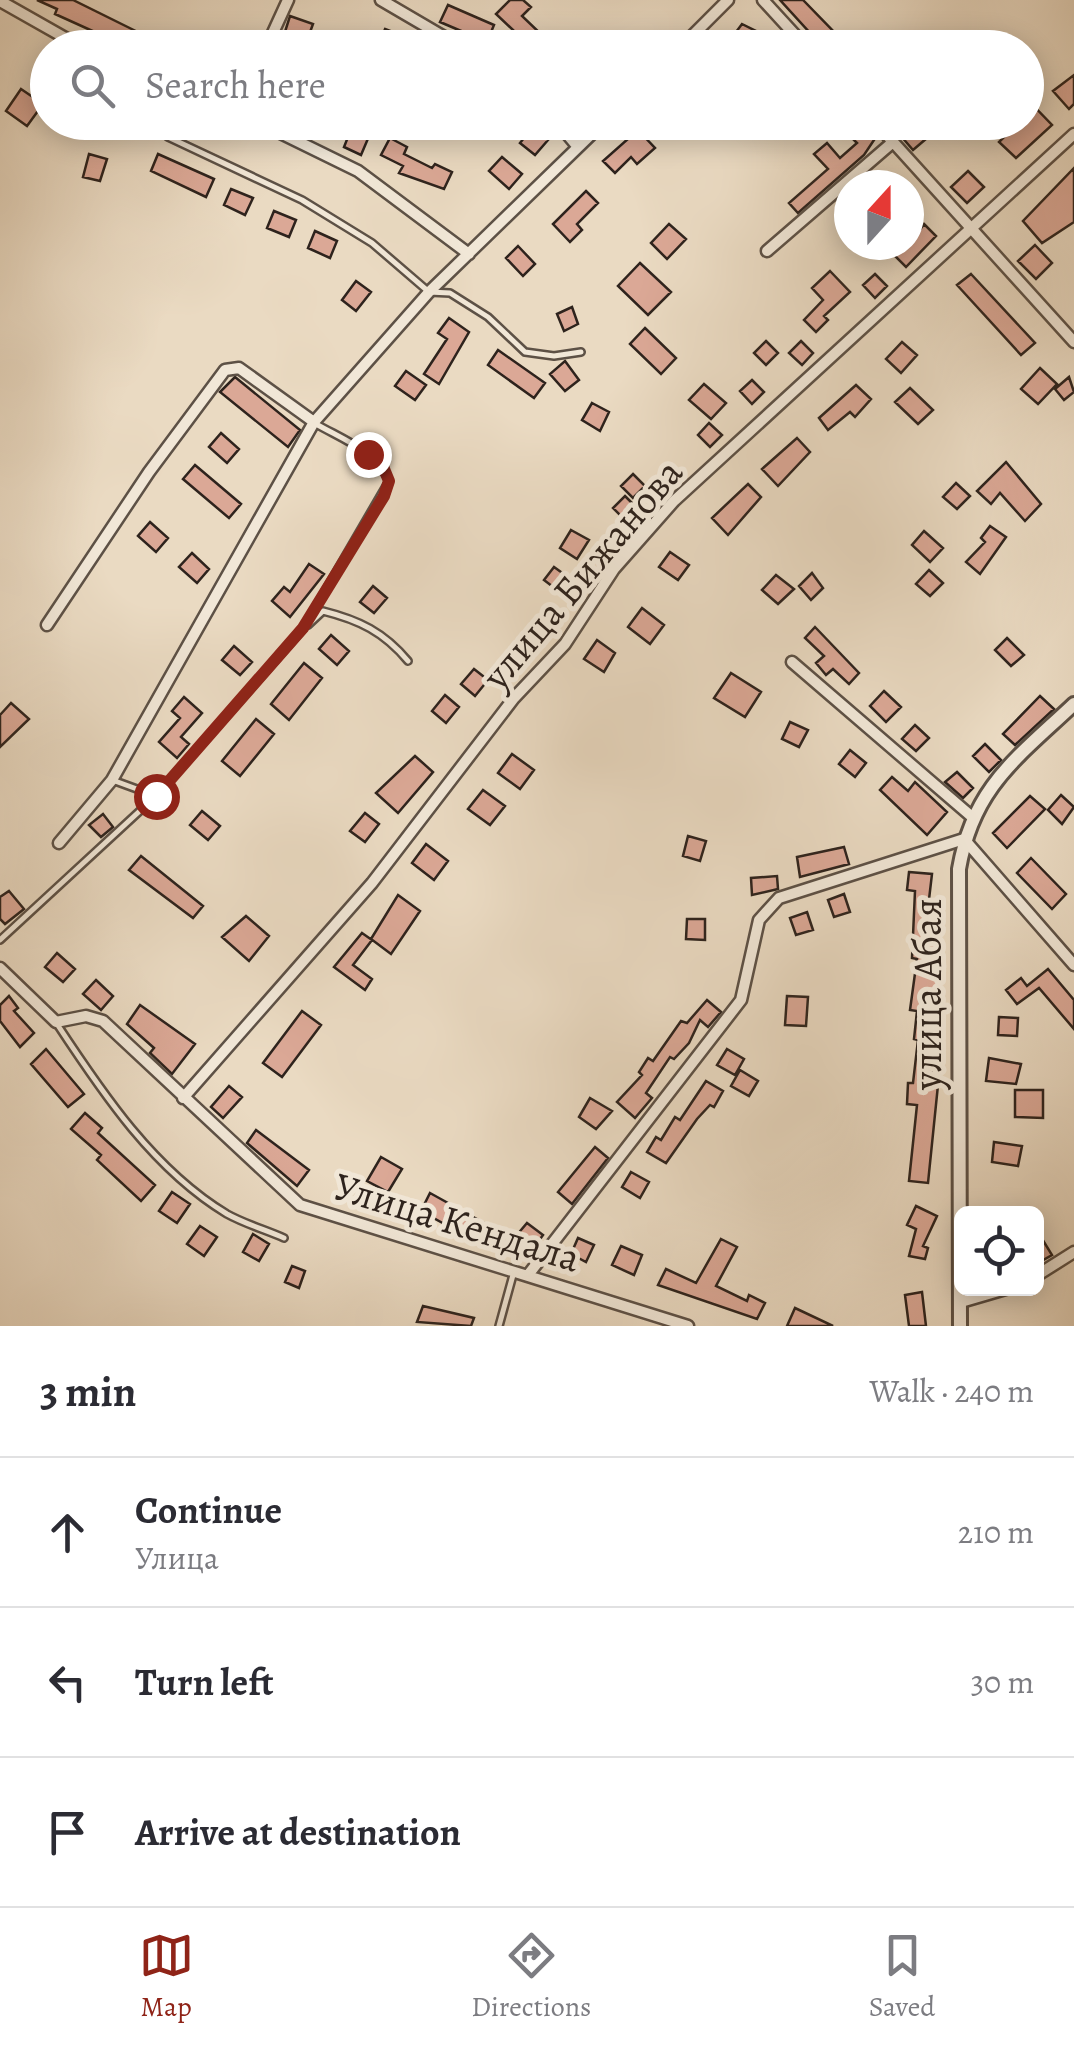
<!DOCTYPE html>
<meta charset="utf-8">
<style>
body{margin:0;font-family:Alegreya,serif;background:#f2f2f3;color:#2b2b33}
.controls{position:absolute;right:30px;bottom:30px;display:grid;overflow:hidden;border-radius:15px;box-shadow:0 5px 25px #0003}
.controls button{width:90px;height:90px;display:grid;place-items:center;padding:0;border:0;border-bottom:2px solid #e1e1e2;background:#fff;color:#2b2b33;font:50px sans-serif}
.compass{position:absolute;left:834px;top:170px;width:90px;height:90px;border-radius:50%;background:#fff;box-shadow:0 5px 25px #0003;rotate:21deg}
.stop{position:absolute;width:30px;height:30px;margin:-22px;border:8px solid #8f2418;border-radius:50%;background:#fff}
.stop.end{background:#8f2418;border-color:#fff;box-shadow:0 2px 10px #0008}
.list{margin:0;padding:0;list-style:none}
h2{display:flex;justify-content:space-between;align-items:center;height:130px;margin:0;padding:0 40px;font-size:42px}
h2 small{font-size:32px;font-weight:400;color:#7c7c81}
.list li{display:grid;grid-template-columns:65px 1fr auto;gap:30px;align-items:center;box-sizing:border-box;height:150px;padding:0 40px;border-top:2px solid #e1e1e2}
.list b{display:block;font-size:38px;white-space:nowrap}
.list p{margin:0;font-size:32px;white-space:nowrap;color:#7c7c81}
.list em{font-size:32px;font-style:normal;color:#7c7c81}
.icon{flex:none;width:55px;height:55px;fill:none;stroke:currentColor;stroke-width:2;stroke-linecap:round;stroke-linejoin:round}
.map{position:relative;flex:none;width:1074px;height:1326px;overflow:hidden}
.search{position:absolute;background:#fff;box-shadow:0 5px 25px #0003;left:30px;right:30px;top:30px;height:110px;display:flex;align-items:center;gap:25px;box-sizing:border-box;padding:0 35px;border-radius:55px;color:#7c7c81;font-size:38px}
.sheet{height:580px;background:#fff}
nav{display:flex;justify-content:space-around;align-items:center;box-sizing:border-box;height:140px;border-top:2px solid #e1e1e2;background:#fff;font-size:28px;color:#7c7c81}
nav a{display:grid;justify-items:center;gap:5px}
nav .on{color:#8f2418}
.map>svg:first-child{display:block}
.building{fill:#dba896;stroke:#2e231d;stroke-width:2.5}
.lines{fill:none;stroke-linecap:round;stroke-linejoin:round}
.service-casing{stroke:#5d5146;stroke-width:10}
.minor-casing{stroke:#5d5146;stroke-width:15}
.tertiary-casing{stroke:#5d5146;stroke-width:18}
.service{stroke:#f1e7d7;stroke-width:5}
.minor{stroke:#f1e7d7;stroke-width:10}
.tertiary{stroke:#f1e7d7;stroke-width:12}
.route{stroke:#8f2418;stroke-width:12}
.labels{text-anchor:middle;dominant-baseline:central;stroke-width:10;stroke-linejoin:round;paint-order:stroke}
.street-label{font-size:40px;fill:#2e231d;stroke:#f1e7d7}
</style>
<div class="map">
<svg width="1074" height="1326" viewBox="0 0 1074 1326">
<rect width="100%" height="100%" fill="#eadac2"/>
<filter id="stains"><feTurbulence type="fractalNoise" baseFrequency=".002" numOctaves="4"/><feColorMatrix values="0 0 0 0 .2 0 0 0 0 .09 0 0 0 0 .02 0 0 0 .5 -.17"/></filter>
<radialGradient id="worn" r=".72"><stop offset=".6" stop-color="#630" stop-opacity="0"/><stop offset="1" stop-color="#630" stop-opacity=".3"/></radialGradient>
<path class="building" d="M37 0H73L170 48H130L55 14 57 9Z
M510 0H523L531 7 522 16 543 36 532 48 496 14Z
M780 0H803L836 34 822 46Z
M448 5 494 25 487 42 440 22Z
M290 16 313 24 305 46 283 38Z
M742 24 766 36 781 48H724Z
M385 29 398 34 393 48H378Z
M340 33 358 40 356 48H335Z
M1074 75V104L1069 109 1053 91Z
M21 89 43 104 27 126 6 111Z
M1026 98 1052 125 1016 158 999 142 1019 122H1026Z
M313 122H375L361 155 344 147 348 137Z
M889 122H913L927 138 913 150Z
M860 125 876 137 864 155 798 213 789 203 828 169 814 154 827 143 840 158 857 143 850 136Z
M532 128 548 140 535 155 520 143Z
M638 130 655 148 637 164 631 157 615 173 603 161Z
M390 138 407 147 404 154 432 168 435 164 452 172 444 189 399 173 403 166 381 155Z
M89 154 107 159 100 181 83 177Z
M158 154 214 179 206 197 151 171Z
M502 157 522 174 509 189 489 171Z
M1074 168V222L1042 243 1023 221Z
M968 171 984 187 967 203 951 187Z
M231 189 253 198 245 215 224 205Z
M586 191 598 203 577 224 582 230 570 242 553 224Z
M274 211 296 220 289 237 267 228Z
M669 224 686 239 667 259 651 243Z
M924 224 936 236 906 267 894 255 909 245Z
M315 231 337 241 330 258 308 248Z
M1035 245 1052 263 1036 279 1018 261Z
M518 246 535 264 523 276 506 258Z
M640 263 671 292 648 315 618 286Z
M830 271 850 292 824 316 828 320 816 332 804 320 823 300 812 288Z
M875 274 887 286 875 298 863 285Z
M971 274 1035 343 1021 355 957 285Z
M356 281 371 292 356 311 342 300Z
M572 307 578 324 564 331 557 314Z
M449 318 469 332 439 384 424 374 447 339 438 333Z
M645 328 676 358 661 374 630 344Z
M766 341 778 353 766 365 754 353Z
M801 341 813 353 802 365 789 353Z
M902 342 917 355 901 373 886 359Z
M498 350 545 383 534 398 488 365Z
M565 361 579 380 565 391 550 374Z
M1040 368 1057 384 1038 404 1021 389Z
M406 371 426 385 415 400 395 386Z
M235 377 300 430 288 447 220 392Z
M1069 377 1074 392 1064 400 1055 389Z
M752 380 764 392 752 404 740 391Z
M704 384 726 403 711 419 689 400Z
M856 385 871 399 855 417 850 412 828 430 819 418Z
M910 388 933 410 918 424 895 402Z
M592 403 609 412 600 431 582 420Z
M709 423 722 435 710 447 698 435Z
M221 433 239 449 227 463 209 447Z
M797 438 810 452 778 486 762 469Z
M1006 462 1041 504 1025 521 1000 493 991 504 977 491Z
M195 465 241 504 229 518 183 479Z
M633 474 645 486 633 498 621 486Z
M956 483 970 496 957 509 943 497Z
M748 484 761 497 728 535 712 518Z
M625 496 637 508 625 520 613 508Z
M150 522 168 538 156 552 138 536Z
M990 526 1006 537 980 574 966 562 985 542 981 538Z
M571 530 589 540 577 559 560 548Z
M924 531 943 548 930 562 912 545Z
M670 552 689 565 678 580 659 567Z
M192 553 209 569 197 583 179 567Z
M309 564 324 574 290 617 272 601 284 587 290 592Z
M554 567 575 582 565 596 544 580Z
M929 570 943 583 930 596 916 584Z
M812 573 823 588 811 600 799 586Z
M776 575 794 589 778 604 762 590Z
M373 586 387 598 374 613 360 602Z
M642 608 664 625 650 644 628 627Z
M815 627 859 673 849 684 833 669 826 675 816 663 824 656 805 638Z
M331 635 349 651 337 665 319 649Z
M1007 638 1024 655 1011 666 995 650Z
M597 640 615 653 604 672 584 659Z
M234 646 252 662 240 675 222 660Z
M304 663 322 678 289 720 271 704Z
M474 669 488 680 475 696 461 684Z
M731 673 761 692 745 717 714 698Z
M884 691 901 707 886 722 870 706Z
M445 695 459 707 446 723 432 711Z
M1040 696 1054 709 1015 745 1003 734Z
M184 697 202 713 181 737 189 744 177 758 159 742 180 718 172 711Z
M11 703 29 719 0 747V715Z
M256 719 274 734 240 776 222 761Z
M790 722 808 730 799 747 782 739Z
M915 725 929 738 916 751 902 739Z
M985 744 1001 760 989 772 973 756Z
M850 750 866 763 855 777 839 764Z
M512 754 534 770 520 789 498 773Z
M415 756 433 772 398 813 376 793Z
M957 772 973 788 963 798 945 782Z
M892 777 908 791 915 782 947 812 927 835 880 790Z
M483 790 505 806 490 825 468 809Z
M1061 795 1074 807 1062 824 1048 810Z
M1030 796 1045 809 1007 848 993 833Z
M202 811 220 826 208 840 190 825Z
M365 813 379 824 365 842 350 831Z
M103 814 113 827 101 837 89 825Z
M688 836 706 841 700 861 683 856Z
M426 844 448 861 434 880 412 863Z
M844 847 849 864 800 877 797 857Z
M141 856 203 906 193 918 129 870Z
M1031 858 1066 894 1052 909 1017 873Z
M909 872 932 874 928 908 937 909 933 942 938 943 935 970 940 971 930 1057H935L931 1084 938 1085 928 1183 909 1181 917 1105 907 1104 908 1083H913L918 1040 914 1039 917 1011 910 1010 917 959 912 958 915 891 907 890Z
M777 876 778 889 752 895 751 878Z
M9 891 24 909 5 924 0 919V897Z
M844 894 850 912 834 917 828 900Z
M398 895 420 911 391 954 371 939Z
M807 912 813 930 796 935 790 918Z
M246 916 269 936 249 961 222 937Z
M687 919H705V940L686 939Z
M362 933 372 940 353 965 372 979 365 990 334 967Z
M57 953 75 969 63 982 45 967Z
M1048 969 1074 1000V1029L1039 988 1017 1004 1006 990 1021 978 1027 986Z
M96 980 113 996 101 1010 83 994Z
M9 996 18 1008 14 1011 34 1033 20 1047 0 1021V1005Z
M787 996 808 997 806 1026 785 1025Z
M707 1000 721 1012 708 1027 700 1020 689 1043 674 1059 670 1057 646 1093 652 1098 635 1118 617 1102 642 1075 639 1072 648 1058 653 1061 681 1021 687 1023Z
M140 1005 195 1044 172 1074 150 1053 154 1048 127 1024Z
M302 1011 321 1025 282 1077 263 1063Z
M999 1017 1018 1018 1017 1036 998 1035Z
M46 1049 84 1094 68 1107 31 1064Z
M727 1049 744 1059 735 1075 717 1065Z
M989 1058 1021 1064 1016 1084 986 1081Z
M740 1070 758 1081 749 1096 731 1086Z
M706 1081 723 1091 714 1107 710 1105 697 1119 666 1163 647 1152 656 1137 661 1140 675 1117 680 1120Z
M229 1086 242 1097 223 1118 211 1107Z
M1015 1090H1043V1118L1015 1117Z
M590 1098 612 1111 596 1129 579 1117Z
M85 1113 102 1128 98 1133 155 1185 141 1201 97 1160 101 1155 71 1129Z
M256 1130 309 1170 297 1186 247 1143Z
M994 1142 1022 1146 1018 1166 992 1162Z
M595 1147 608 1158 572 1204 558 1192Z
M381 1157 402 1169 388 1192 367 1181Z
M631 1172 649 1182 640 1198 622 1187Z
M172 1192 190 1204 177 1223 159 1211Z
M430 1193 484 1223 475 1241 421 1211Z
M916 1206 937 1216 923 1246 928 1248 925 1259 909 1256 916 1229 907 1225Z
M527 1223 543 1235 533 1249 516 1236Z
M200 1226 217 1237 204 1256 187 1244Z
M1036 1229 1052 1255 1036 1264Z
M253 1234 269 1244 259 1261 243 1252Z
M578 1238 594 1245 586 1262 571 1254Z
M721 1239 737 1247 716 1286 747 1301 749 1295 765 1303 757 1319 658 1285 666 1269 696 1283Z
M621 1246 642 1255 634 1275 612 1265Z
M292 1266 305 1271 299 1288 285 1282Z
M922 1292 926 1326H909L905 1295Z
M423 1306 474 1318 471 1326 417 1322Z
M795 1308 833 1326H787Z"/>
<g class="lines">
<defs>
<path id="service" d="M168 137 302 200 372 243 429 292 450 293 488 317 525 352 554 356 581 352
M308 625 323 611C359 620 384 632 408 661
M115 781 156 796
M0 940 156 796 303 629 389 481C376 451 344 440 316 424
M57 1024C103 1094 154 1170 227 1214 245 1224 266 1230 284 1238
M499 1326 513 1275"/>
<path id="minor" d="M381 0 463 48
M763 0 807 48
M0 1 83 48
M266 48 288 0
M680 48 728 0
M258 122 358 171 469 254
M557 122 578 147
M875 122 1074 342
M767 251 893 142
M47 625 149 472 225 370 239 368 314 422
M792 662 971 816
M59 843 112 780 314 422 429 292 604 122
M0 968 56 1022 86 1016 103 1021 300 1205 688 1326
M183 1098 372 883 514 698 565 644 614 569 674 501 1074 134
M528 1275 741 1000 759 920 779 898 964 839 1074 965
M1036 1276 1074 1252
M961 1302 1009 1288"/>
<path id="tertiary" d="M960 1326 959 869C973 787 1017 758 1074 704"/>
</defs>
<use href="#service" class="service-casing"/>
<use href="#minor" class="minor-casing"/>
<use href="#tertiary" class="tertiary-casing"/>
<use href="#service" class="service"/>
<use href="#minor" class="minor"/>
<use href="#tertiary" class="tertiary"/>
</g>
<g class="lines">
<path class="route" d="M156 796 303 628 384 496 389 481 382 464 368 454"/>
</g>
<g class="labels">
<g class="street-label">
<text transform="translate(582 574) rotate(-50)">улица Бижанова</text>
<text transform="translate(927 994) rotate(-90)">улица Абая</text>
<text transform="translate(457 1222) rotate(17)">Улица Кендала</text>
</g>
</g>
<rect width="100%" height="100%" filter="url(#stains)"/>
<rect width="100%" height="100%" fill="url(#worn)"/>
</svg>
<div class="controls">
<button><svg class="icon" aria-label="locate" viewBox="0 0 24 24"><circle cx="12" cy="12" r="6"/><path d="M12 2v4M12 18v4M2 12h4M18 12h4"/></svg></button>
</div>
<svg class="compass" viewBox="-18 -18 36 36"><path d="M0-13l5 13h-10z" fill="#e53935"/><path d="M0 13l5-13h-10z" fill="#7c7c81"/></svg>
<div class="stop" style="left:156px;top:796px"></div>
<div class="stop end" style="left:368px;top:454px"></div>
<div class="search"><svg class="icon" aria-label="search" viewBox="0 0 24 24"><circle cx="10" cy="10" r="6"/><path d="M15 15l6 6"/></svg>Search here</div>
</div>
<section class="sheet">
<h2>3 min<small>Walk · 240 m</small></h2>
<ul class="list">
<li><svg class="icon" aria-label="ahead" viewBox="0 0 24 24"><path d="M12 20V5M6 11l6-6 6 6"/></svg><div><b>Continue</b><p>Улица</p></div><em>210 m</em></li>
<li><svg class="icon" aria-label="left" viewBox="0 0 24 24"><path d="M17 20v-9H6M10 6l-5 5 5 5"/></svg><div><b>Turn left</b></div><em>30 m</em></li>
<li><svg class="icon" aria-label="arrive" viewBox="0 0 24 24"><path d="M6 21V4h12l-3 4 3 4H6"/></svg><div><b>Arrive at destination</b></div></li>
</ul>
</section>
<nav>
<a class="on"><svg class="icon" aria-label="map" viewBox="0 0 24 24"><path d="M3 6l6-2 6 2 6-2v14l-6 2-6-2-6 2zM9 4v14M15 6v14"/></svg>Map</a>
<a><svg class="icon" aria-label="directions" viewBox="0 0 24 24"><path d="M12 3l9 9-9 9-9-9zM9 14v-3h6M13 9l2 2-2 2"/></svg>Directions</a>
<a><svg class="icon" aria-label="saved" viewBox="0 0 24 24"><path d="M7 4h10v16l-5-4-5 4z"/></svg>Saved</a>
</nav>
